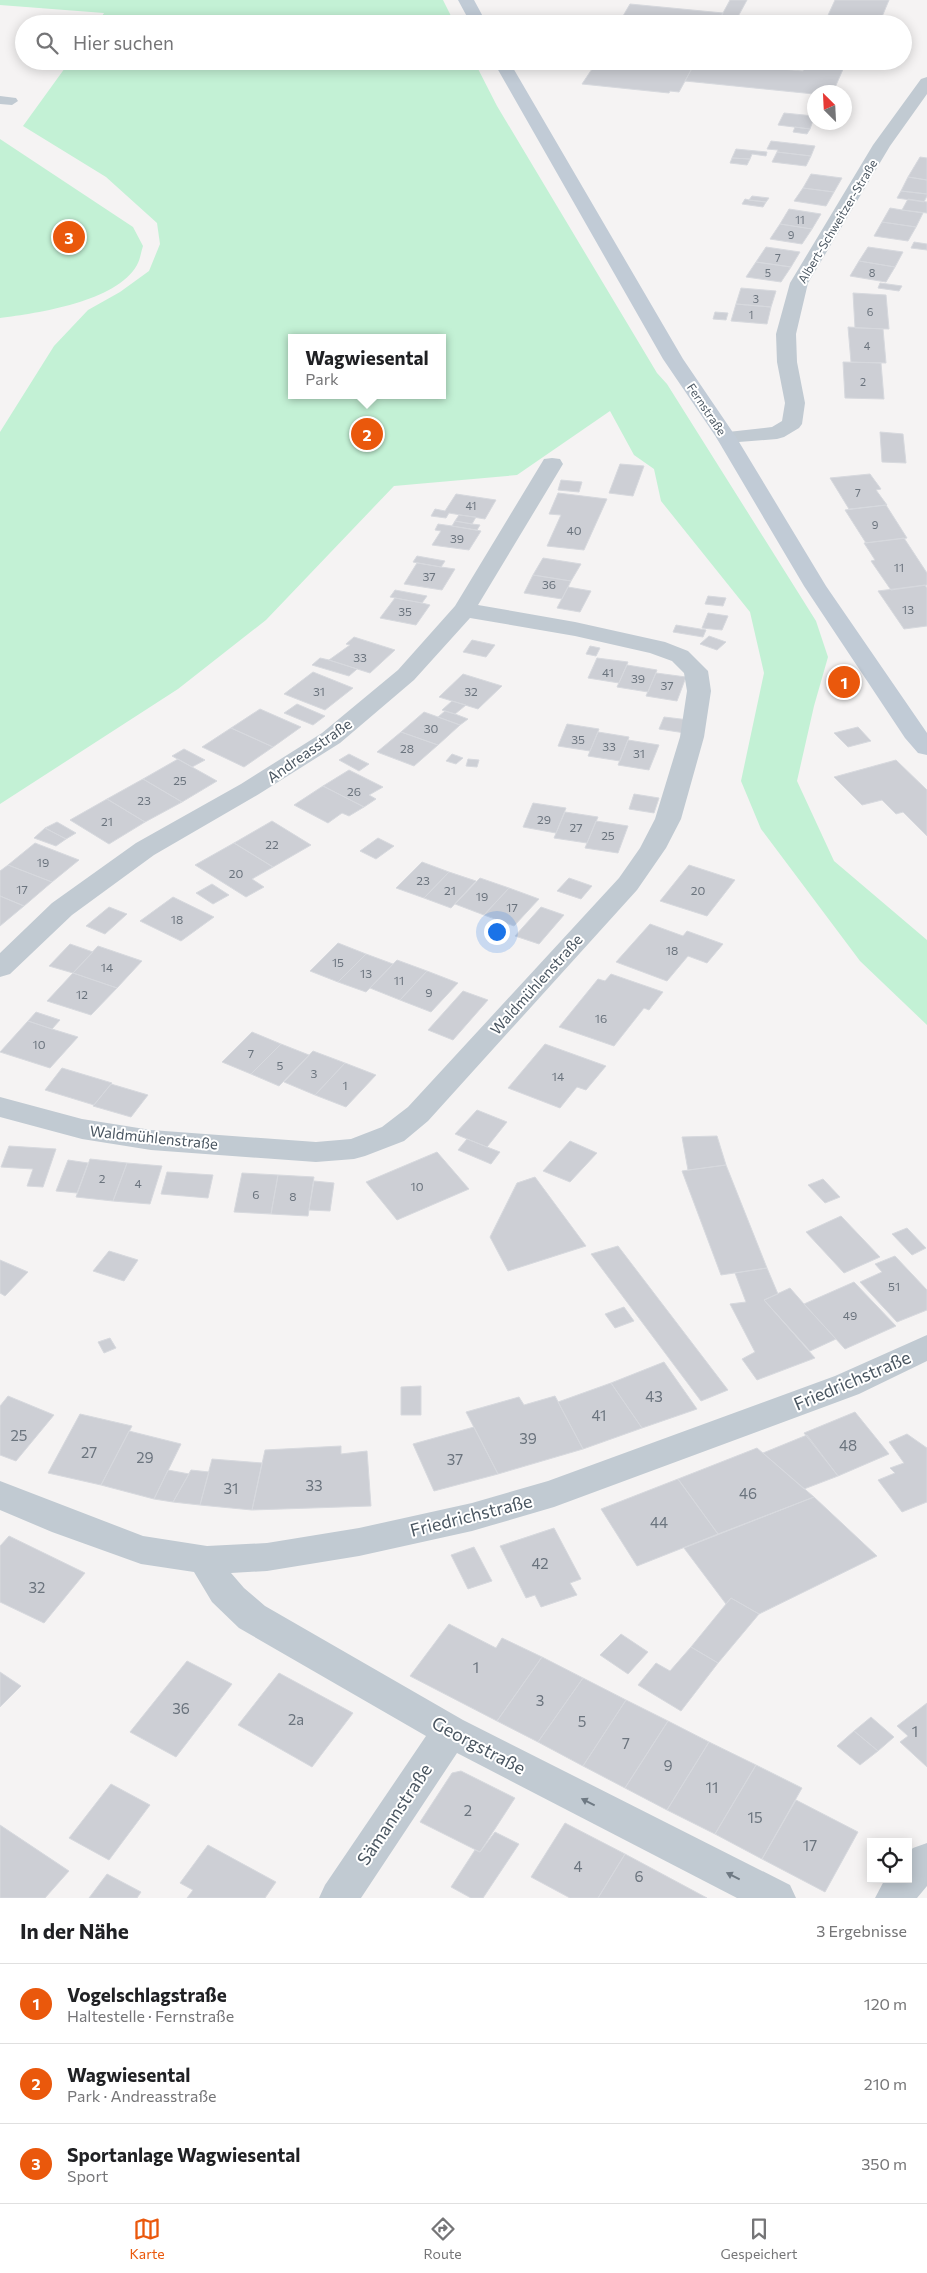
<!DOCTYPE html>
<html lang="de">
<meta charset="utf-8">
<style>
body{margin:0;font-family:Commissioner,sans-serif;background:#f2f2f2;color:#202124}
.controls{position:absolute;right:15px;bottom:15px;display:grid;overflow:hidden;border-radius:0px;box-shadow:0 2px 12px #0003}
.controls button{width:45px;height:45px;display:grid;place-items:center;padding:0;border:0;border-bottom:1px solid #e0e0e0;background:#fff;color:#202124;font:25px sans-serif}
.compass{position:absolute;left:807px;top:85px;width:45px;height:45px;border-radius:50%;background:#fff;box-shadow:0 2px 12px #0003;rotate:336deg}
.you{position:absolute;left:496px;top:931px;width:18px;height:18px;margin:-12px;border:4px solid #fff;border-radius:50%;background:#1a73e8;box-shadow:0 0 0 8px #1a73e833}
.badge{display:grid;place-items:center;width:32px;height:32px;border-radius:50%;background:#ea580c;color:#fff;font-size:16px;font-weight:700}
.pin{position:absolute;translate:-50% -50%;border:2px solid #fff;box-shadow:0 1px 5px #0006}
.popup{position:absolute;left:288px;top:334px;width:158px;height:65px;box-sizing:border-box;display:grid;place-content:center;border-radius:0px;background:#fff;filter:drop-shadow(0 1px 4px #0005);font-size:16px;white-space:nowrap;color:#757577}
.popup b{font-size:19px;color:#202124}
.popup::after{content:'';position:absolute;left:50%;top:100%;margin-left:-10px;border:10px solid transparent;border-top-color:#fff}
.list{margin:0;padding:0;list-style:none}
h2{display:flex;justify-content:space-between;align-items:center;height:65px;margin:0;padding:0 20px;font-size:21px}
h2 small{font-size:16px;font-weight:400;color:#757577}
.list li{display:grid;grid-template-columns:32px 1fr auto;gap:15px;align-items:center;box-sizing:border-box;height:80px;padding:0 20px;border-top:1px solid #e0e0e0}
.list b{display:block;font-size:19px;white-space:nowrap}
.list p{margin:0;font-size:16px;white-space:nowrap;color:#757577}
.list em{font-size:16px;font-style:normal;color:#757577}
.icon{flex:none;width:28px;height:28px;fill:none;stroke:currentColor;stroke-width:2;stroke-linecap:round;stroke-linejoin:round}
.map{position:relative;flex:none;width:927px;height:1898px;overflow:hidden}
.search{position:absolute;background:#fff;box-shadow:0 2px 12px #0003;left:15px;right:15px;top:15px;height:55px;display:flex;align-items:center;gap:12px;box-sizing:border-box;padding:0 18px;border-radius:28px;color:#757577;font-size:19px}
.sheet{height:305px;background:#fff}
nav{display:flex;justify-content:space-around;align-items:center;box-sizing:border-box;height:70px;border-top:1px solid #e0e0e0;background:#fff;font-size:14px;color:#757577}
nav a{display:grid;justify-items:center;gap:2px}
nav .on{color:#ea580c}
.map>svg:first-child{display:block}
.green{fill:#c3f1d5;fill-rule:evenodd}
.building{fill:#cdcfd5;stroke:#d7d9de}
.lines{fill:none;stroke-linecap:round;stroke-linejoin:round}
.service{fill:#c1cad2;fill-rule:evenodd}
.minor{fill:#c1cad2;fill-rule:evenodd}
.secondary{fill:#c1cbd6;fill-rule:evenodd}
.oneway{fill:#6e7983}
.labels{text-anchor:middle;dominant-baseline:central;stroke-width:4;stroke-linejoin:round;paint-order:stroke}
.far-number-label{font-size:11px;fill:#6b747e}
.far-street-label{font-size:12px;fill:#4a5661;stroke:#fff}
.number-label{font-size:12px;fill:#6b747e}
.street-label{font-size:15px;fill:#4a5661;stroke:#fff}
.near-number-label{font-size:15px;fill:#6b747e}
.near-street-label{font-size:18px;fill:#4a5661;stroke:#fff}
</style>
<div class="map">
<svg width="927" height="1898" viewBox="0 0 927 1898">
<rect width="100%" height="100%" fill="#f5f3f3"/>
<path class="green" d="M0 0H443L455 24H97L104 13 0 5Z
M70 61H474L497 106 657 373 667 384 816 621 828 657 814 706 797 781 834 861 927 940V1025L860 961 761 829 741 781 764 673 750 612 661 501 654 469 634 455 610 411 517 475 394 486 266 620 178 689 0 804V432L54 346 88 310 120 292 149 271 160 244 157 223 106 177 23 126ZM292 338H442V395H292Z
M0 139 133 227 143 246C141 252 140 260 137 265 116 302 38 313 0 318Z"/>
<path class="building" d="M730 0H747L734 24H717Z
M835 0H889L879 24H824Z
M630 4 723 13 717 24 623 16Z
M603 61H696L679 92 670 91 669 93 582 84 592 69H598Z
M696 61 803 71 806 63 844 67 833 92 814 94 685 81Z
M807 61H864L861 69 806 63Z
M784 113 814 116V118L810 129 778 125Z
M795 127 810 129 807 134 793 132Z
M771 141 815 146 811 156 777 152 778 150 767 149Z
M736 149 767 152 766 156 752 154 750 159 732 158Z
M777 152 811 156 806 166 772 162Z
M920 157 927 158V180L908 177Z
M732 158 750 159 747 165 730 163Z
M811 174 842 178 834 192 803 188Z
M908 177 927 180V194L901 191Z
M803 188 834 192 826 206 794 201Z
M901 191 927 194V196L924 202 897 198Z
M752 196 769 198 766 202 749 200Z
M745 199 749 200 766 202 763 207 742 204Z
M908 199 927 202V213L902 210Z
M890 208 902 210 923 213 916 227 882 222Z
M789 209 821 214 812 229 780 224Z
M882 222 916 227 908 241 874 236Z
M780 224 812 229 802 244 770 239Z
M914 242 927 244V250L911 248Z
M766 247 800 252 791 267 756 262Z
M868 247 903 252 895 267 859 261Z
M859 261 895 267 886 282 850 276Z
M756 262 791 267 781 282 746 277Z
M880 283 902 286 899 291 878 288Z
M741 288 776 291 771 307 736 304Z
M853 293 886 295 889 329 855 328Z
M736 304 771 307 767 324 731 321Z
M715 312 728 313 726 320 713 319Z
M848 327 883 329 886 363 851 362Z
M843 362 881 363 884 399 845 398Z
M880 432 903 434 906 463 882 462Z
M620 464 644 466 633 496 609 493Z
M870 474 881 489 876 490 887 505 849 509 830 478Z
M561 480 582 482 579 492 558 490Z
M558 493 607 499 584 550 547 546 561 515 549 514Z
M456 494 496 500 485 519 449 513 446 518 431 516 435 509 445 511Z
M886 505 907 538 866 543 845 510Z
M459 515 476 517 472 524 455 521Z
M455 521 472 524 480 525 477 530 452 526Z
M438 524 452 526 481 531 469 550 432 545 441 531 435 530Z
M904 538 927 573V585L891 590 871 561 875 560 864 543Z
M417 556 445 561 441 567 413 562Z
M543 558 581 564 571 581 533 575Z
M417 563 441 567 455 569 442 590 404 584Z
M533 575 571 581 562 599 524 593Z
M925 585 927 588V626L904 629 878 591Z
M568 587 591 591 580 612 557 608Z
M395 590 427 596 422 603 390 597Z
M708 596 726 598 723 606 705 604Z
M395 598 422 603 430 605 416 625 380 618Z
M708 613 728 616 722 630 702 628Z
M676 625 706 630 703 637 673 632Z
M709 636 726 642 717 650 700 644Z
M354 637 395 650 370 673 329 660 350 645 346 644Z
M472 640 495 645 486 657 463 652Z
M590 646 600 648 596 656 586 654Z
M320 658 329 660 357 669 349 676 312 665Z
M597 658 628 662 619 683 588 678Z
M627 665 657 670 648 692 617 687Z
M313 672 353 688 325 710 284 694Z
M656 673 686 677 677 701 646 696Z
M463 674 502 686 478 709 439 697Z
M452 701 466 705 455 714 442 710Z
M297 704 325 716 313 725 284 713Z
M260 709 301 727 273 747 231 728Z
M445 711 455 714 468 719 460 725 438 717Z
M424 712 438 717 460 725 438 745 401 732Z
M664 717 689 720 685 733 659 729Z
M567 724 599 729 590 751 558 746Z
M858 727 871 741 848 747 834 733Z
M231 728 273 747 244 767 202 747Z
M401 732 438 745 414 766 377 752Z
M598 732 629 737 620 761 588 756Z
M628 740 659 745 649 770 618 765Z
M184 749 205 760 192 767 172 756Z
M349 754 369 764 359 771 339 760Z
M452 754 463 758 456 764 446 761Z
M178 759 192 767 217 781 182 802 143 779Z
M468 759 479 760 477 767 466 766Z
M896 760 927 790V836L903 812 896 814 882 800 862 805 834 777Z
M349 770 383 787 369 795 376 799 364 807 323 786Z
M143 779 182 802 145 822 107 799Z
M323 786 364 807 349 816 342 813 328 823 294 805Z
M634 794 659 798 654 813 629 809Z
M107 799 145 822 109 844 70 820Z
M533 803 566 808 556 833 523 827Z
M565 812 598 817 587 843 554 838Z
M272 821 311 845 273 867 234 843Z
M596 821 628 826 618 853 585 848Z
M57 822 76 833 66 839 45 828Z
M45 828 66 839 56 846 34 838Z
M378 838 394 846 376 859 360 851Z
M35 843 79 860 52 882 8 865Z
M234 843 273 867 252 879 264 887 246 897 195 865Z
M422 862 449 872 424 898 396 888Z
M8 865 52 882 24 906 0 896V871Z
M689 865 735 880 707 916 660 901Z
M449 872 476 881 451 908 424 898Z
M480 878 509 888 484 915 455 904Z
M569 878 592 886 581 899 557 891Z
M212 884 229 895 213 904 196 893Z
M509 888 539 899 514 926 484 915Z
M0 896 24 906 0 926Z
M173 897 214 917 181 941 140 921Z
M109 907 127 914 105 934 86 926Z
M541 907 564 915 539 944 515 936Z
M650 924 683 936 687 931 723 944 707 963 688 956 667 981 616 962Z
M338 943 366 954 338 982 310 971Z
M70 944 93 952 73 973 49 966Z
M98 946 142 961 117 988 73 973Z
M366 954 393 964 366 992 338 982Z
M397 960 427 971 400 1000 370 988Z
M427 971 458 983 431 1012 400 1000Z
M73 973 117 988 91 1015 47 1001Z
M611 974 663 992 649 1010 644 1008 614 1046 559 1027 598 979 605 981Z
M463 991 488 1000 453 1040 428 1030Z
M36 1012 60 1020 52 1029 28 1021Z
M28 1021 52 1029 78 1037 50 1068 0 1052Z
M252 1032 281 1044 251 1074 222 1062Z
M281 1044 309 1055 279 1086 251 1074Z
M545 1044 606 1066 586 1090 577 1087 560 1108 508 1088Z
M313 1051 345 1063 315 1095 284 1082Z
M345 1063 376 1075 346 1107 315 1095Z
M62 1068 112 1083 94 1105 45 1090Z
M111 1084 148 1095 131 1117 93 1106Z
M477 1110 507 1122 487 1147 455 1134Z
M717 1136 726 1165 688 1170 682 1137Z
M467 1139 487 1147 500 1152 491 1164 458 1150Z
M570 1141 597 1153 570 1182 543 1171Z
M9 1146 56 1149 43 1187 27 1186 33 1169 1 1167Z
M437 1152 469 1189 397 1220 366 1182Z
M90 1159 127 1163 113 1201 76 1197Z
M68 1160 88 1163 77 1193 56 1191Z
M127 1163 162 1166 150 1204 113 1201Z
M726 1165 767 1268 721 1275 682 1171Z
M167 1172 213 1175 208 1198 161 1194Z
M242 1173 278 1175 271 1214 234 1212Z
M278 1175 314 1177 308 1216 271 1214Z
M535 1177 586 1246 508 1271 490 1237 517 1183Z
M823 1179 840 1197 825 1203 808 1185Z
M314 1181 334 1183 330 1211 309 1210Z
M841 1216 880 1257 844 1273 806 1232Z
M907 1228 926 1248 912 1255 892 1234Z
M618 1246 728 1390 701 1401 591 1254Z
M109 1251 138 1260 124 1281 93 1271Z
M895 1256 927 1290V1310L897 1322 860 1282 882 1272 875 1264Z
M0 1260 28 1272 5 1296 0 1293Z
M767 1268 778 1294 764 1300 815 1358 757 1380 742 1359 755 1352 730 1304 746 1302 735 1273Z
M854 1282 896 1326 845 1349 804 1304Z
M790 1288 804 1304 836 1339 810 1351 764 1300Z
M624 1307 634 1321 615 1328 605 1314Z
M110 1338 116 1348 104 1353 98 1342Z
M664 1362 697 1409 642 1428 611 1383Z
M611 1383 642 1428 583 1449 558 1402Z
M421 1386V1415H401V1387Z
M8 1396 54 1415 16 1461 0 1455V1406Z
M555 1396 583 1449 498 1474 466 1412 519 1397 524 1405Z
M855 1412 889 1454 838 1476 804 1433Z
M80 1414 132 1426 101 1485 48 1473Z
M474 1427 498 1474 434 1491 413 1444Z
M129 1431 181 1444 154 1499 101 1485Z
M907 1434 927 1448V1502L902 1512 878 1480 895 1473 890 1468 904 1463 889 1442Z
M807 1435 838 1476 804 1489 763 1453Z
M341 1446V1454L367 1451 371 1506 252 1510 265 1450Z
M757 1448 814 1497 718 1534 678 1479Z
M212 1459 262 1463 252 1510 200 1505Z
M168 1470 189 1474 173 1502 154 1499Z
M191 1470 209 1472 200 1505 173 1502Z
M678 1479 718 1534 637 1566 601 1509Z
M814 1497 877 1556 759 1614 731 1598 726 1604 684 1548Z
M554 1528 581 1579 570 1583 577 1595 541 1607 535 1595 526 1598 500 1546Z
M9 1536 85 1573 44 1623 0 1602V1546Z
M474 1547 492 1581 468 1589 451 1555Z
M731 1598 759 1614 718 1663 691 1647Z
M449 1624 496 1648 502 1638 542 1657 497 1721 410 1676Z
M621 1634 648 1652 628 1674 600 1655Z
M691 1647 718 1663 681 1711 638 1685 656 1663 670 1671Z
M542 1657 583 1678 538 1742 497 1721Z
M187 1661 232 1684 176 1757 130 1732Z
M0 1672 21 1686 0 1707Z
M279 1673 353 1713 312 1767 238 1725Z
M583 1678 626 1700 583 1766 538 1742Z
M626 1700 668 1721 625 1788 583 1766Z
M927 1703V1767L900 1742 908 1736 897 1726Z
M871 1717 894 1737 878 1751 854 1731Z
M668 1721 709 1742 667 1810 625 1788Z
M854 1731 878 1751 860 1765 837 1746Z
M709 1742 756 1765 715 1834 667 1810Z
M756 1765 802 1788 762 1859 715 1834Z
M461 1771 515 1798 480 1852 420 1822 452 1773Z
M111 1784 150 1805 109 1860 69 1838Z
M796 1800 858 1832 825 1892 762 1859Z
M565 1823 625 1854 598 1898H570L531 1877Z
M0 1825 69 1871 45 1898H0Z
M495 1832 519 1844 483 1898H471L451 1887 475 1850 480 1852Z
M208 1845 276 1882 265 1898H187L193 1890 180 1883Z
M625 1854 707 1898H598Z
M107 1874 141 1892 137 1898H89Z"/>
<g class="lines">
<path class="service" d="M0 96 16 98 18 101 12 105 0 104Z"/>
<path class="minor" d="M927 77V94L890 146 808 283 796 334 797 362 805 403 802 424 799 428 784 437 777 439 726 443 719 441 716 437 719 433 772 427 782 421 785 403 777 362 776 334 790 283 873 145 921 79Z
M552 458 560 459 563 464 478 605 575 622 665 642 688 651 708 671 711 691 704 737 681 819 666 848 637 890 428 1121 404 1141 365 1156 354 1159 316 1162 151 1150 82 1139 0 1117V1097L82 1119 151 1130 316 1142 351 1139 382 1127 408 1107 619 878 640 848 655 819 680 737 687 691 684 673 672 661 650 653 575 636 470 618 414 680 340 743 259 794 154 855 72 915 10 974 0 977V953L52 903 136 843 241 784 322 733 398 670 455 606 541 464 544 459Z
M927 1335V1361L859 1394 554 1507 472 1531 359 1556 267 1571 231 1573 244 1588 265 1606 463 1720 790 1885 796 1898H737L457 1753 361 1898H319L325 1885 426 1736 239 1628 212 1602 194 1572 141 1564 52 1532 0 1510V1481L143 1536 207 1546 267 1543 359 1528 472 1503 548 1481 835 1376Z
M927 1843V1886L917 1898H875L885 1879H908V1853L913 1848Z"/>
<path class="secondary" d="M458 0H474L487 24H471Z
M493 61H509L683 359 736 437 826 586 927 733V755L918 753 905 738 804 586 716 437 663 359Z"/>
</g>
<defs><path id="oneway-solid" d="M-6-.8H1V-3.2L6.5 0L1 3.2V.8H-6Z" transform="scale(1.25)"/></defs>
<g class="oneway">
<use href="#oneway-solid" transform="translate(588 1802) rotate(-153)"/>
<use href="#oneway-solid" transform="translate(733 1876) rotate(-153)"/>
</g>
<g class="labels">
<g class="far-number-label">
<text x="800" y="219">11</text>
<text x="791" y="234">9</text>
<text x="778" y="257">7</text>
<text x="768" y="272">5</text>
<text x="872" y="272">8</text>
<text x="756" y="298">3</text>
<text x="870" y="311">6</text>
<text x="751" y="314">1</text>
<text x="867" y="345">4</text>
<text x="863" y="381">2</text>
<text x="858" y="492">7</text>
<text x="471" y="505">41</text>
<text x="875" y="524">9</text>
</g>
<g class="far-street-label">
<text transform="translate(837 221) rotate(-59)">Albert-Schweitzer-Straße</text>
<text transform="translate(707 409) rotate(56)">Fernstraße</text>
</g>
<g class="number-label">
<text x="574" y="530">40</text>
<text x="457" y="538">39</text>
<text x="899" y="567">11</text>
<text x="429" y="576">37</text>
<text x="549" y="584">36</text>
<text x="908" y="609">13</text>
<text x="405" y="611">35</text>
<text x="360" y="657">33</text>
<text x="608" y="672">41</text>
<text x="638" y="678">39</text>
<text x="667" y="685">37</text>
<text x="319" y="691">31</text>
<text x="471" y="691">32</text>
<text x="431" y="728">30</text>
<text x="578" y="739">35</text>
<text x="609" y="746">33</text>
<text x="407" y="748">28</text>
<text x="639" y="753">31</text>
<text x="180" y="780">25</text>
<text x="354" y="791">26</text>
<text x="144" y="800">23</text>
<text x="544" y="819">29</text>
<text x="107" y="821">21</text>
<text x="576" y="827">27</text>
<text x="608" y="835">25</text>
<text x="272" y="844">22</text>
<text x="43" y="862">19</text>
<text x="236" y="873">20</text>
<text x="423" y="880">23</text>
<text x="22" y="889">17</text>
<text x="450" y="890">21</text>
<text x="698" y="890">20</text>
<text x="482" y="896">19</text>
<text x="512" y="907">17</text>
<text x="177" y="919">18</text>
<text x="672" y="950">18</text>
<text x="338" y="962">15</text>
<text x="107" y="967">14</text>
<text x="366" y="973">13</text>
<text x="399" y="980">11</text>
<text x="429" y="992">9</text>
<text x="82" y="994">12</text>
<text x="601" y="1018">16</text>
<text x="39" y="1044">10</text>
<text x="251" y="1053">7</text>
<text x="280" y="1065">5</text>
<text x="314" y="1073">3</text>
<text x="558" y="1076">14</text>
<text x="345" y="1085">1</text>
<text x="102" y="1178">2</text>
<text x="138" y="1183">4</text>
<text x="417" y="1186">10</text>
<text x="256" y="1194">6</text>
<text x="293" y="1196">8</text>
<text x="894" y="1286">51</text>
<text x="850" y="1315">49</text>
</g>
<g class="street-label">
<text transform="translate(309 750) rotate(-35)">Andreasstraße</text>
<text transform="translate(536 984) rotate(-48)">Waldmühlenstraße</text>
<text transform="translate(154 1137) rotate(6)">Waldmühlenstraße</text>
</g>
<g class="near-number-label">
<text x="654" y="1396">43</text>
<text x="599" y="1415">41</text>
<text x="19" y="1435">25</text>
<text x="528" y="1438">39</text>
<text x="848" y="1445">48</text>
<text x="89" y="1452">27</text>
<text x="145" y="1457">29</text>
<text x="455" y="1459">37</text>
<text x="314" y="1485">33</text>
<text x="231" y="1488">31</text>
<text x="748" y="1493">46</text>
<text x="659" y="1522">44</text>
<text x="540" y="1563">42</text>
<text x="37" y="1587">32</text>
<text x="476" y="1667">1</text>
<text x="540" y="1700">3</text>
<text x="181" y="1708">36</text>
<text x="296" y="1719">2a</text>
<text x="582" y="1721">5</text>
<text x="915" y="1731">1</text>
<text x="626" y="1743">7</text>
<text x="668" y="1765">9</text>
<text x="712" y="1787">11</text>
<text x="468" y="1810">2</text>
<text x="755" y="1817">15</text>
<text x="810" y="1845">17</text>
<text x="578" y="1866">4</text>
<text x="639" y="1876">6</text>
</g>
<g class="near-street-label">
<text transform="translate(852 1380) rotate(-23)">Friedrichstraße</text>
<text transform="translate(471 1515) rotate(-14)">Friedrichstraße</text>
<text transform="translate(479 1745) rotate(28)">Georgstraße</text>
<text transform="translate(394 1814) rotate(-56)">Sämannstraße</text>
</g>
</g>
</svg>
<div class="controls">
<button><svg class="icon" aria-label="locate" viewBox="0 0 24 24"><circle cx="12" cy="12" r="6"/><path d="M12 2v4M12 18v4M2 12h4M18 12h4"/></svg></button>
</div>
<svg class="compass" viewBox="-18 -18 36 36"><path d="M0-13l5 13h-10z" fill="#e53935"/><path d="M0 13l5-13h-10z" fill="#757577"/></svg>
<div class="you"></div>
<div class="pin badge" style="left:844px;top:682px">1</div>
<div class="pin badge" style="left:367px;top:434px">2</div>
<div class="popup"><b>Wagwiesental</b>Park</div>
<div class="pin badge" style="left:69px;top:237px">3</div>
<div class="search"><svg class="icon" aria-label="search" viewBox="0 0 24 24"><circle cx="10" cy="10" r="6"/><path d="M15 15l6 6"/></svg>Hier suchen</div>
</div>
<section class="sheet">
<h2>In der Nähe<small>3 Ergebnisse</small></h2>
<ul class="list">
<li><span class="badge">1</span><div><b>Vogelschlagstraße</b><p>Haltestelle · Fernstraße</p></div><em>120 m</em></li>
<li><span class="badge">2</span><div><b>Wagwiesental</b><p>Park · Andreasstraße</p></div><em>210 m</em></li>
<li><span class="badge">3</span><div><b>Sportanlage Wagwiesental</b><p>Sport</p></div><em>350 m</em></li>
</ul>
</section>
<nav>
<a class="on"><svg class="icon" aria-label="map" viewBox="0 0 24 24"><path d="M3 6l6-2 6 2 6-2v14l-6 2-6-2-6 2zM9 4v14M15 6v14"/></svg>Karte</a>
<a><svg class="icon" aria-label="directions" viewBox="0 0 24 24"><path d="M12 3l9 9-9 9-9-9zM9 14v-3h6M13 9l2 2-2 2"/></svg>Route</a>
<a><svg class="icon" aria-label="saved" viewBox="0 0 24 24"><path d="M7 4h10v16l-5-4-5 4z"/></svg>Gespeichert</a>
</nav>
